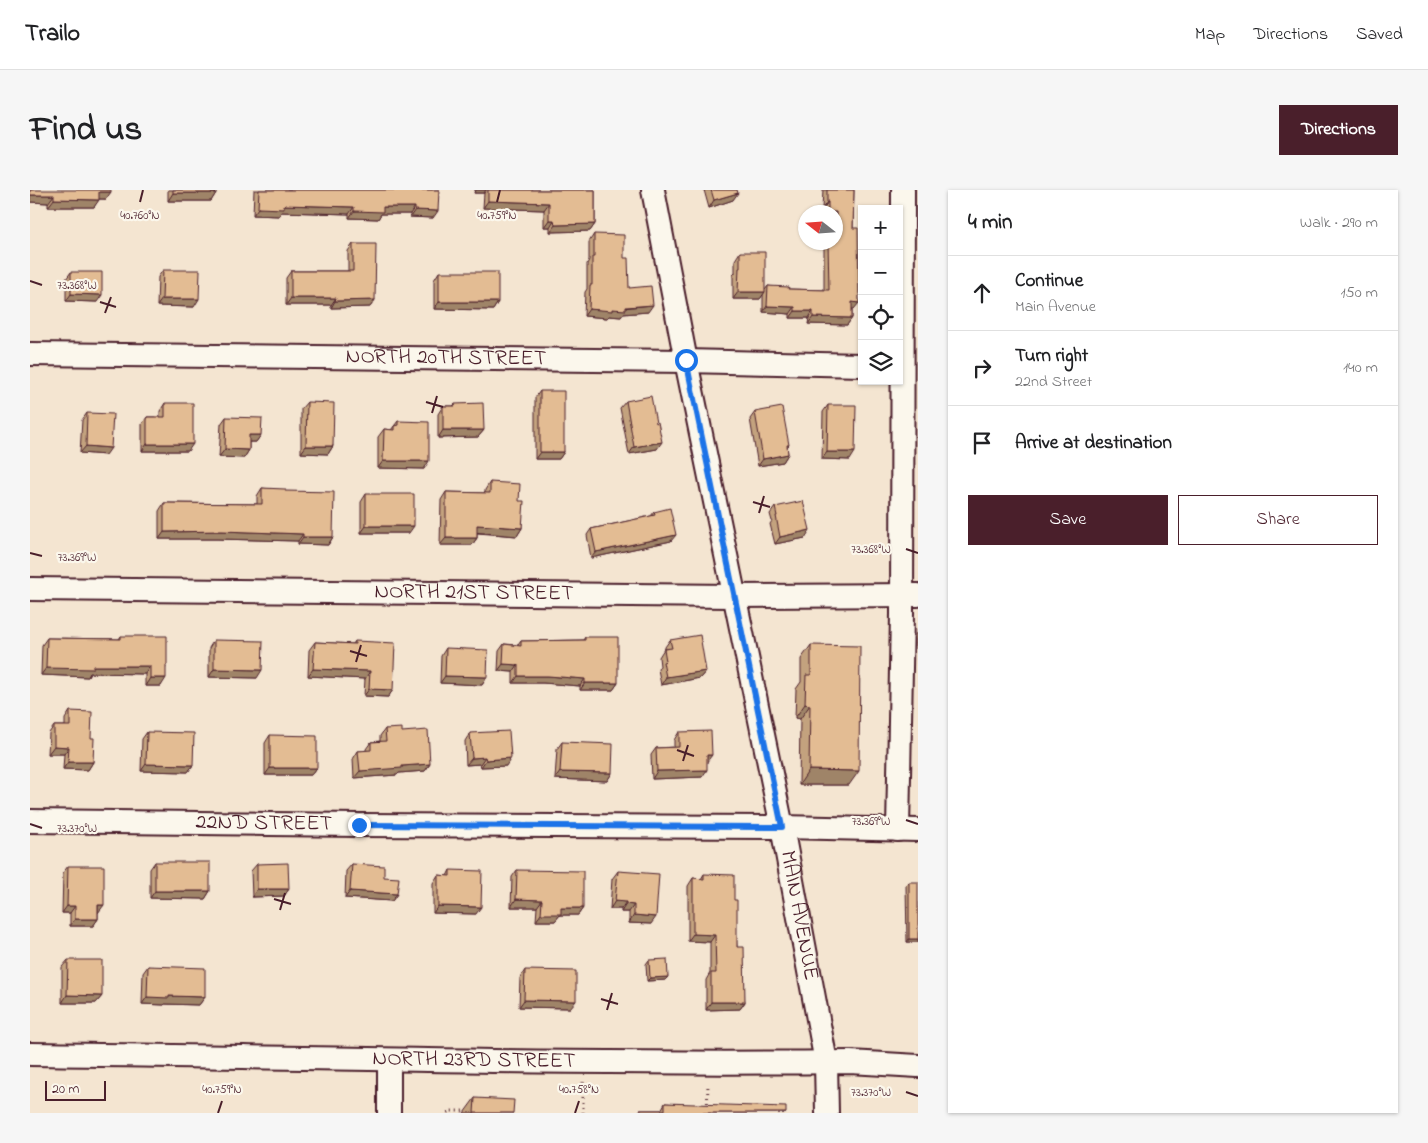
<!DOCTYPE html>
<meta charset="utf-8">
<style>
body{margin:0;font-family:"Indie Flower",sans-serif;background:#f6f6f6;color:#202124}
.controls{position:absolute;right:15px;top:15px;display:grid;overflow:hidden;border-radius:0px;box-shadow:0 1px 4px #0004}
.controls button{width:45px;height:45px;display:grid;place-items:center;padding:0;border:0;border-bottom:1px solid #e0e0e0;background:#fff;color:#202124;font:25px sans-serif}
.compass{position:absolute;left:768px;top:15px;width:45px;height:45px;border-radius:50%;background:#fff;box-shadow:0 1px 4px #0004;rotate:287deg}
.scale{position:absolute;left:15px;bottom:12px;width:61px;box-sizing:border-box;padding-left:5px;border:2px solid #4a1f2b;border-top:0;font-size:14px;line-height:18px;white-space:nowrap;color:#4a1f2b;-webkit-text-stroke:4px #fbf7ec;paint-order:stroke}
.stop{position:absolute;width:15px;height:15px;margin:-11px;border:4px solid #1a73e8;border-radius:50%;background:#fff}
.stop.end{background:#1a73e8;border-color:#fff;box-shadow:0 1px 5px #0008}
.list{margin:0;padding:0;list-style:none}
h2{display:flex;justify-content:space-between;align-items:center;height:65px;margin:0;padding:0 20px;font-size:21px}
h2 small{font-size:16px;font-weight:400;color:#757577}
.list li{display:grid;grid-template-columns:32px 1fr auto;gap:15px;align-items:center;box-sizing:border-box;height:75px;padding:0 20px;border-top:1px solid #e0e0e0}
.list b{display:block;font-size:19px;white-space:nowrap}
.list p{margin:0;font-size:16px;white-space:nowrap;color:#757577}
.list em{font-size:16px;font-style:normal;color:#757577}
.actions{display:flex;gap:10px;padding:15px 20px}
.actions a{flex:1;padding:11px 0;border:1px solid #4a1f2b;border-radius:0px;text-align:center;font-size:18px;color:#4a1f2b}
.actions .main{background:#4a1f2b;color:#fff}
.icon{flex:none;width:28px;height:28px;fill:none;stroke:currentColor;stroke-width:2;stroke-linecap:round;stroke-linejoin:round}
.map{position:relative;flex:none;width:888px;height:923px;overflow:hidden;border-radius:0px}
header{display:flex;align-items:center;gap:30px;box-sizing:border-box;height:70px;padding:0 25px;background:#fff;border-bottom:1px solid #e0e0e0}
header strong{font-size:24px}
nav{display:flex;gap:28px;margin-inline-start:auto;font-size:18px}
.intro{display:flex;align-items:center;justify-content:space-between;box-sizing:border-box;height:120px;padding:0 30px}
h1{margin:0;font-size:35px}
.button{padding:12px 22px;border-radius:0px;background:#4a1f2b;color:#fff;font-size:18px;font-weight:700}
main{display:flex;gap:30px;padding:0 30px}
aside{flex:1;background:#fff;border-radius:0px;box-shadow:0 1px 4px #0004}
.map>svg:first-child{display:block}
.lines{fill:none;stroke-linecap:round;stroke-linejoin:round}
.minor-casing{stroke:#4a1f2b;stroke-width:26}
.path{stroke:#4a1f2b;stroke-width:3;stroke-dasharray:1 4;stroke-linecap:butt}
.minor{stroke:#fbf7ec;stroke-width:22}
.wall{fill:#c3a27e;stroke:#4a1f2b}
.shaded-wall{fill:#9f8467;stroke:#4a1f2b}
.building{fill:#e3bc93;stroke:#4a1f2b}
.route{stroke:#1a73e8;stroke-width:6}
.ticks{fill:none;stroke:#4a1f2b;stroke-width:2}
.labels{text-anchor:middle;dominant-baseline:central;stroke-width:4.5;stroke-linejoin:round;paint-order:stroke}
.street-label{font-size:22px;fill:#4a1f2b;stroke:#fbf7ec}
.ticks-label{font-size:12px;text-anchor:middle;fill:#4a1f2b;stroke:#fbf7ec;stroke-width:4.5;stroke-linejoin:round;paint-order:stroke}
</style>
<header>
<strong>Trailo</strong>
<nav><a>Map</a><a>Directions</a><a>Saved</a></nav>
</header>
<div class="intro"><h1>Find us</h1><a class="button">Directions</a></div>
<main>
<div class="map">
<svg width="888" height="923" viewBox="0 0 888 923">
<rect width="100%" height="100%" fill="#f4e5d1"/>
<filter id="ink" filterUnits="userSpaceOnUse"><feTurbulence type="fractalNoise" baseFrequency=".02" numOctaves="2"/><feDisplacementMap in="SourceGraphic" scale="10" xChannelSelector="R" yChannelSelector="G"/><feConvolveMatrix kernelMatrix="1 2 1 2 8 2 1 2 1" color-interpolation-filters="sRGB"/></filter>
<g filter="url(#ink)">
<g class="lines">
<defs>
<g id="minor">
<path id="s1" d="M623 0 656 171 752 637 796 872 797 923"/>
<path id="s2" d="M0 164 656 171 832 175"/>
<path id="s3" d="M0 399 704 406 888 405"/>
<path id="s4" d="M0 631 329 635 752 637 888 640"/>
<path d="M868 640 872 424 873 0"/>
<path id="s5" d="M0 864C273 867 547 875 820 872L888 876"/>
<path d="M359 923V871"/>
</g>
</defs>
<use href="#minor" class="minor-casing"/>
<path class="path" d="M418 923 419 921H438
M553 923V891
M677 923 678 894"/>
<use href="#minor" class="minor"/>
</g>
<path class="wall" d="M0 0 76 9H69L64 17H18V13L0 12Z
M138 0H186V3L181 11H138Z
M224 0H409L403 28 380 27V24H351L348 29 319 28V24L251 22 249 26 223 25Z
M445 0H565V34L560 41 520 42V37H514V20L453 18 454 3H444Z
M674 0H707L703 10 679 18Z
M793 0H824L823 38 824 119H822V128L817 135 778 134 779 128H760V124L733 122V104L730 109H703V85L705 83V70L710 62 735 100 738 96 758 99 794 100V52H806V22H793V19H792Z
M564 44 594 68 599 98 618 122 593 124 591 127 579 126 577 128 554 126 555 102 557 99V74L559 70V52Z
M323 54 345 110 340 117 301 118V115H256V88L261 81H318V61Z
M133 80 164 117 127 116 128 87Z
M41 82 67 112 36 111V89Z
M409 82 468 112 463 120 404 119V90Z
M510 201 534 262 529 269H505V208Z
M596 211 626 233 627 259 599 264 590 218Z
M277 212 303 256 298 264 271 263V219Z
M135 213 158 261H112V234L117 227H130V221Z
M425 214 454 240 448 247 408 248V224L413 216H423Z
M798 215 820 270 792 269 793 222Z
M725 222 759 255 757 257 758 264 753 272 728 276 720 229Z
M57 223 76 265 50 263 52 230Z
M196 227 231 245 226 252H219V260L214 268 189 267 191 234Z
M368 231 394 279 348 278V247L354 239 361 240Z
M460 292 489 311 492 338 487 346 447 343V348L442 355H410L411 310 416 302 455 303V300Z
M232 298 255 301 303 347 298 355 268 354V351L187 349H129V321L134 313 227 314V306Z
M336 304 379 343H331V312Z
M745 317 775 348 745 354 740 334 742 331 740 324Z
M624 322 641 351 561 368 557 345 561 339 621 326Z
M888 440V460L885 456V445Z
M91 446 136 477 131 496H115V484L60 483 58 487 11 485 12 455 17 448 89 449Z
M555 447 588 493 583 500H550V496L513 493H483V482L468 481 469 461 474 454 488 455 491 451 553 450Z
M184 450 227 488 179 487V458Z
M640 450 676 481 670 488 631 495 628 479 630 476 629 467 634 459H635V457Z
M325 451 363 500 358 507 334 506 335 489 278 486 279 460 285 452 323 454Z
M781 455 819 595H769L770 529 765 528 766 499 771 492V469Z
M416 458 457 487 452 495 410 493 411 466Z
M40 521 61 548 63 572 58 580 33 579 34 564H18L19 543 24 536H35V529Z
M355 539 372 542 400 574 395 581 369 583 367 585 324 588 323 569 328 561H336V559L341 552 350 551V546Z
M117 542 163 575 158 582 111 581 112 549Z
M649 542 677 572 672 587 622 589 621 565 626 558 644 557V550Z
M440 543 476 576 451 577 450 574 436 575 435 551Z
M240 545 287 578 281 585H235V553Z
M532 552 582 583 577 591 525 589 527 559Z
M125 672 180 701 175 709 120 708V679Z
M227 674 259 699 254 706 222 707 221 681Z
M322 674 354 687 367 704 362 711 315 708 316 681Z
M38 676 68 723V729L63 736H40V723H32L33 683Z
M420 680 446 724 403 723V693L408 685 417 686Z
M487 680 553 718 548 725H530L525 731H506L507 717H481L482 687Z
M588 681 621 734 599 733V722H591V719H580L582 689Z
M674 684 704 710 707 757 715 812 710 819 676 820V790L680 783V752L658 751V696L663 688 671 689Z
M879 692 888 752H877L876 695Z
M38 770 72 806 66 813H32V777Z
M619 770 638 787 635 790 617 791 616 774Z
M118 776 175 807 169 815 135 814 134 815 112 814 113 783Z
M495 780 540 818 489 817 490 788Z
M445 908 483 923H434Z
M635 913 756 923H608L610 920H631Z"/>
<path class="shaded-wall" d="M446 0H456L454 3H444Z
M69 2H81L76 9H64Z
M143 3H186L181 11H138Z
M708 3 703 10 679 18 684 10Z
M0 5H24L18 13 0 12Z
M24 9 69 10 64 17H18Z
M458 11 519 13 514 20 453 18Z
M797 12H798L793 19H792Z
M254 15 324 17 319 24 251 22 249 26 223 25 228 18Z
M353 17H385L380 24H351L348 29 319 28 324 21Z
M385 20 408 21 403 28 380 27Z
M519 30H524L520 37H514Z
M565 34 560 41 520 42 525 35Z
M708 102H735L730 109H703Z
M41 104 72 105 67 112 36 111Z
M261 108H306L301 115H256Z
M132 109H169L164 117 127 116Z
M345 110 340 117 301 118 305 111Z
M409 112H468L463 120 404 119Z
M822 112 829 113 824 119H818Z
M623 115 618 122 593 124 591 127 579 126 577 128 554 126 559 119H582Z
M737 116 765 117 760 124 733 122Z
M765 121H783L779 128H760Z
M783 127 822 128 817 135 778 134Z
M413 240H454L448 247 408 248Z
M219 245H231L226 252H214Z
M632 252 627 259 599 264 604 257Z
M117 254H163L158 261H112Z
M56 256 81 258 76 265 50 263Z
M276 256H303L298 264 271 263Z
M195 259 219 260 214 268 189 267Z
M510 262H534L529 269H505Z
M797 262H825L820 270 792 269Z
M758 264 753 272 728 276 733 269Z
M353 271H399L394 279 348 278Z
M447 335 492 338 487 346 442 342Z
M336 336H384L379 343H331Z
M780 340 775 348 745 354 750 347Z
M192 341 273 344 268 351 187 349H129L134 342Z
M646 345 641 351 561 368 566 362Z
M273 347H303L298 355 268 354Z
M416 348H447L442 355H410Z
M473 474 488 475 483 482 468 481Z
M63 476H120L115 484 60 483 58 487 11 485 16 478Z
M184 479 232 480 227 488 179 487Z
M283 479 340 481 335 489 278 486Z
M676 481 670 488 631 495 636 487Z
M415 486 457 487 452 495 410 493Z
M488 486H518L555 489 550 496 513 493H483Z
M120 488H136L131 496H115Z
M555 493H588L583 500H550Z
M339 499 363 500 358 507 334 506Z
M775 514 780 515 770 529 765 528Z
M24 556 39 557 34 564H18Z
M677 565H682L676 573Z
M455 567 450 574 436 575 442 568Z
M481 568 476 576 451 577 456 570Z
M38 572H63L58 580 33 579Z
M116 574 163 575 158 582 111 581Z
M400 574 395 581 369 583 367 585 324 588 330 581 372 576Z
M240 578H287L281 585H235Z
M677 580 672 587 622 589 627 581Z
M779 580 829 581 819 595H769Z
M530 582 582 583 577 591 525 589Z
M227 699H259L254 706 222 707Z
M125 701H180L175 709 120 708Z
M320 701 367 704 362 711 315 708Z
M486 709 512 710 507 717H481Z
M585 711 596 712 591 719H580Z
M596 714 604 715 599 722H591Z
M68 715H74L68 723Z
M37 716H45L40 723H32Z
M408 716 451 717 446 724 403 723Z
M531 718H553L548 725H530L525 731H506L511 724Z
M604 725 626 727 621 734 599 733Z
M45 729H68L63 736H40Z
M663 744 685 745 680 752 658 751Z
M879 749H888V752H877Z
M638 787 635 790 617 791 620 788Z
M37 805 72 806 66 813H32Z
M139 806 175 807 169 815 135 814 134 815 112 814 117 807Z
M494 810 546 811 540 818 489 817Z
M681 812H715L710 819 676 820Z"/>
<path class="building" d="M0 0H81V2H69V10L24 9V5H0Z
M143 0H186V3H143Z
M229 0H409L408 21 385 20V17H353V22L324 21V17L254 15V19L228 18Z
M458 0H565V34L525 35 524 30H519V13L458 11Z
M681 0H707L708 3 684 10Z
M797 0H824L823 38H828L829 113 822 112V128L783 127V121H765V117L737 116 738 96 759 97 758 99 799 100 798 52H806V22H798V12H797Z
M564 44 594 45V68H598L599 98 621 96 623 115 596 117V120L582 119V121L559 119 560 95H562V67H564Z
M323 54H346L345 110 305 111 306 108H261V81H323Z
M710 62H735V102H708L709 78H710Z
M133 80H170L169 109H132Z
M41 82H72V105L41 104Z
M409 82H468V112H409Z
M510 201H534V262H510Z
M621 206 626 233 628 232 632 252 604 257 596 211Z
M277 212 304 213 303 256H276Z
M135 213H163V254H117V227H135Z
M453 213 454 240H413V216H425V214Z
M798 215H826L825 262H797Z
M752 217 759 255H757L758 264 733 269 725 222Z
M57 223 83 224 81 258 56 256Z
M196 227 232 228 231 245H219V260L195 259Z
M368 231 399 232V271H353L354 239 364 240V236L368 235Z
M460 292 490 294 489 311H494L492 338 447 335V348H416V302L460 303Z
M232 298 255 299V301L304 302 303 347H273V344L192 341 134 342V313L232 314Z
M336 304H384V336H336Z
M773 311 780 340 750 347 746 326H747L745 317Z
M640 318 646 345 566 362 561 339 625 325 624 322Z
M670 445 676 481 636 487 633 472 636 471 634 459 642 458 640 450Z
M91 446H137V475H136V488H120V476H63V479L16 478 17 448 91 449Z
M555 447H588V493H555V489L518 486H488V475L473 474 474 454 491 456V451L555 450Z
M184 450 233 451 232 480 184 479Z
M325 451 365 453 363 500 339 499 340 481 283 479 285 452 325 454Z
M781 455 830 456 829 581 779 580 780 515 775 514 776 485H781Z
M416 458 458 460 457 487 415 486Z
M40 521 62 522 61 548H64L63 572H38L39 557 24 556V536H40Z
M372 538V542L398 540 400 574 372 576V578L330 581 328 561 341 560V552L356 551 355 539Z
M479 541 481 568 456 570 455 567 442 568 440 543Z
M681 541 682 565H677V580L627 581 626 558 649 557V542Z
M117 542 164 543 163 575 116 574Z
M240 545 287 546V578H240Z
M532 552 583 554 582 583 530 582Z
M125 672H180V701H125Z
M258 673 259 699H227V674Z
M322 674 354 676V687L369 688 367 704 320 701Z
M38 676H74V715H68V729H45V716H37Z
M420 680 452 681 451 717 408 716V685L420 686Z
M487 680 553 681V718H531V724H511L512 710 486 709Z
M588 681 629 684 626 727 604 725V715L596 714V712L585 711Z
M674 684 704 685V710H707V757H714L715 812H681V783H686L685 745 663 744V688L674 689Z
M879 692H888V749H879Z
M637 769 638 787 620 788 619 770Z
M38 770H72V806L37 805Z
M118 776 175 778V807L139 806V808L117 807Z
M495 780 546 781V811L494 810Z
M445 908 484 910 483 923H444Z
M635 913 756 917V923H610V920H635Z"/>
</g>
<g class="lines" filter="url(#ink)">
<path class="route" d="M329 635 752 637 656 170"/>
</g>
<path class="ticks" d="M110 12 113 0M467 12 470 0M0 91 12 95M70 112 86 117M75 123 81 107M396 212 413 217M402 223 407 206M723 312 740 317M729 323 734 306M876 359 888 363M0 363 12 366M320 461 337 466M326 472 331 455M647 560 664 566M653 571 658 555M876 630 888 634M0 634 12 638M244 709 261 714M250 720 255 703M571 809 588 814M577 820 582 803M876 902 888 906M188 923 192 911M545 923 549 911"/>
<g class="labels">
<g class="street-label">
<text stroke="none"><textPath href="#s2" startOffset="416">NORTH 20TH STREET</textPath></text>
<text stroke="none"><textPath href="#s3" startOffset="444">NORTH 21ST STREET</textPath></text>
<text stroke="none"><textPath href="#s4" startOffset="234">22ND STREET</textPath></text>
<text stroke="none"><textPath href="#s1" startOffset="740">MAIN AVENUE</textPath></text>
<text stroke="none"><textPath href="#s5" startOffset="444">NORTH 23RD STREET</textPath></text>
</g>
</g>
<g class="ticks-label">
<text x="110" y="29">40.760°N</text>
<text x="467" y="29">40.759°N</text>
<text x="47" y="99">73.368°W</text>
<text x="841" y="363">73.368°W</text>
<text x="47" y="371">73.369°W</text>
<text x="841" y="635">73.369°W</text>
<text x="47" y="642">73.370°W</text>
<text x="192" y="903">40.759°N</text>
<text x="549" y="903">40.758°N</text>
<text x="841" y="906">73.370°W</text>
</g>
</svg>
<div class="controls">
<button>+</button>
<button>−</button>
<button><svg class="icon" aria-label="locate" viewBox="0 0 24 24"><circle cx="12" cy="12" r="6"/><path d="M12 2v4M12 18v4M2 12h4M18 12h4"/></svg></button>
<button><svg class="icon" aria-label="layers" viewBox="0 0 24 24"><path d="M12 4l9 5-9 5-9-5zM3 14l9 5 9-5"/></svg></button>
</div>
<svg class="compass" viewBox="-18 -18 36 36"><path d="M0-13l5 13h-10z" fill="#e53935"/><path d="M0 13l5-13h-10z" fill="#757577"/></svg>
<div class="scale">20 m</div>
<div class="stop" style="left:656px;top:170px"></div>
<div class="stop end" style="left:329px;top:635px"></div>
</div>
<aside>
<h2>4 min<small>Walk · 290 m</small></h2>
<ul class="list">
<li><svg class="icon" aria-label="ahead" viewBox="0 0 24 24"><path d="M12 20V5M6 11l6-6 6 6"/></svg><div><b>Continue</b><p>Main Avenue</p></div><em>150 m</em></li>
<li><svg class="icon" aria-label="right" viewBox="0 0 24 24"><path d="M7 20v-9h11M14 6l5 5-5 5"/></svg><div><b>Turn right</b><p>22nd Street</p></div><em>140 m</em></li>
<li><svg class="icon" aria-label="arrive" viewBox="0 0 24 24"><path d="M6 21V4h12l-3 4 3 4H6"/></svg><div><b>Arrive at destination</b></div></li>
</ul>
<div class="actions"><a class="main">Save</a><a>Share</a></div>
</aside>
</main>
